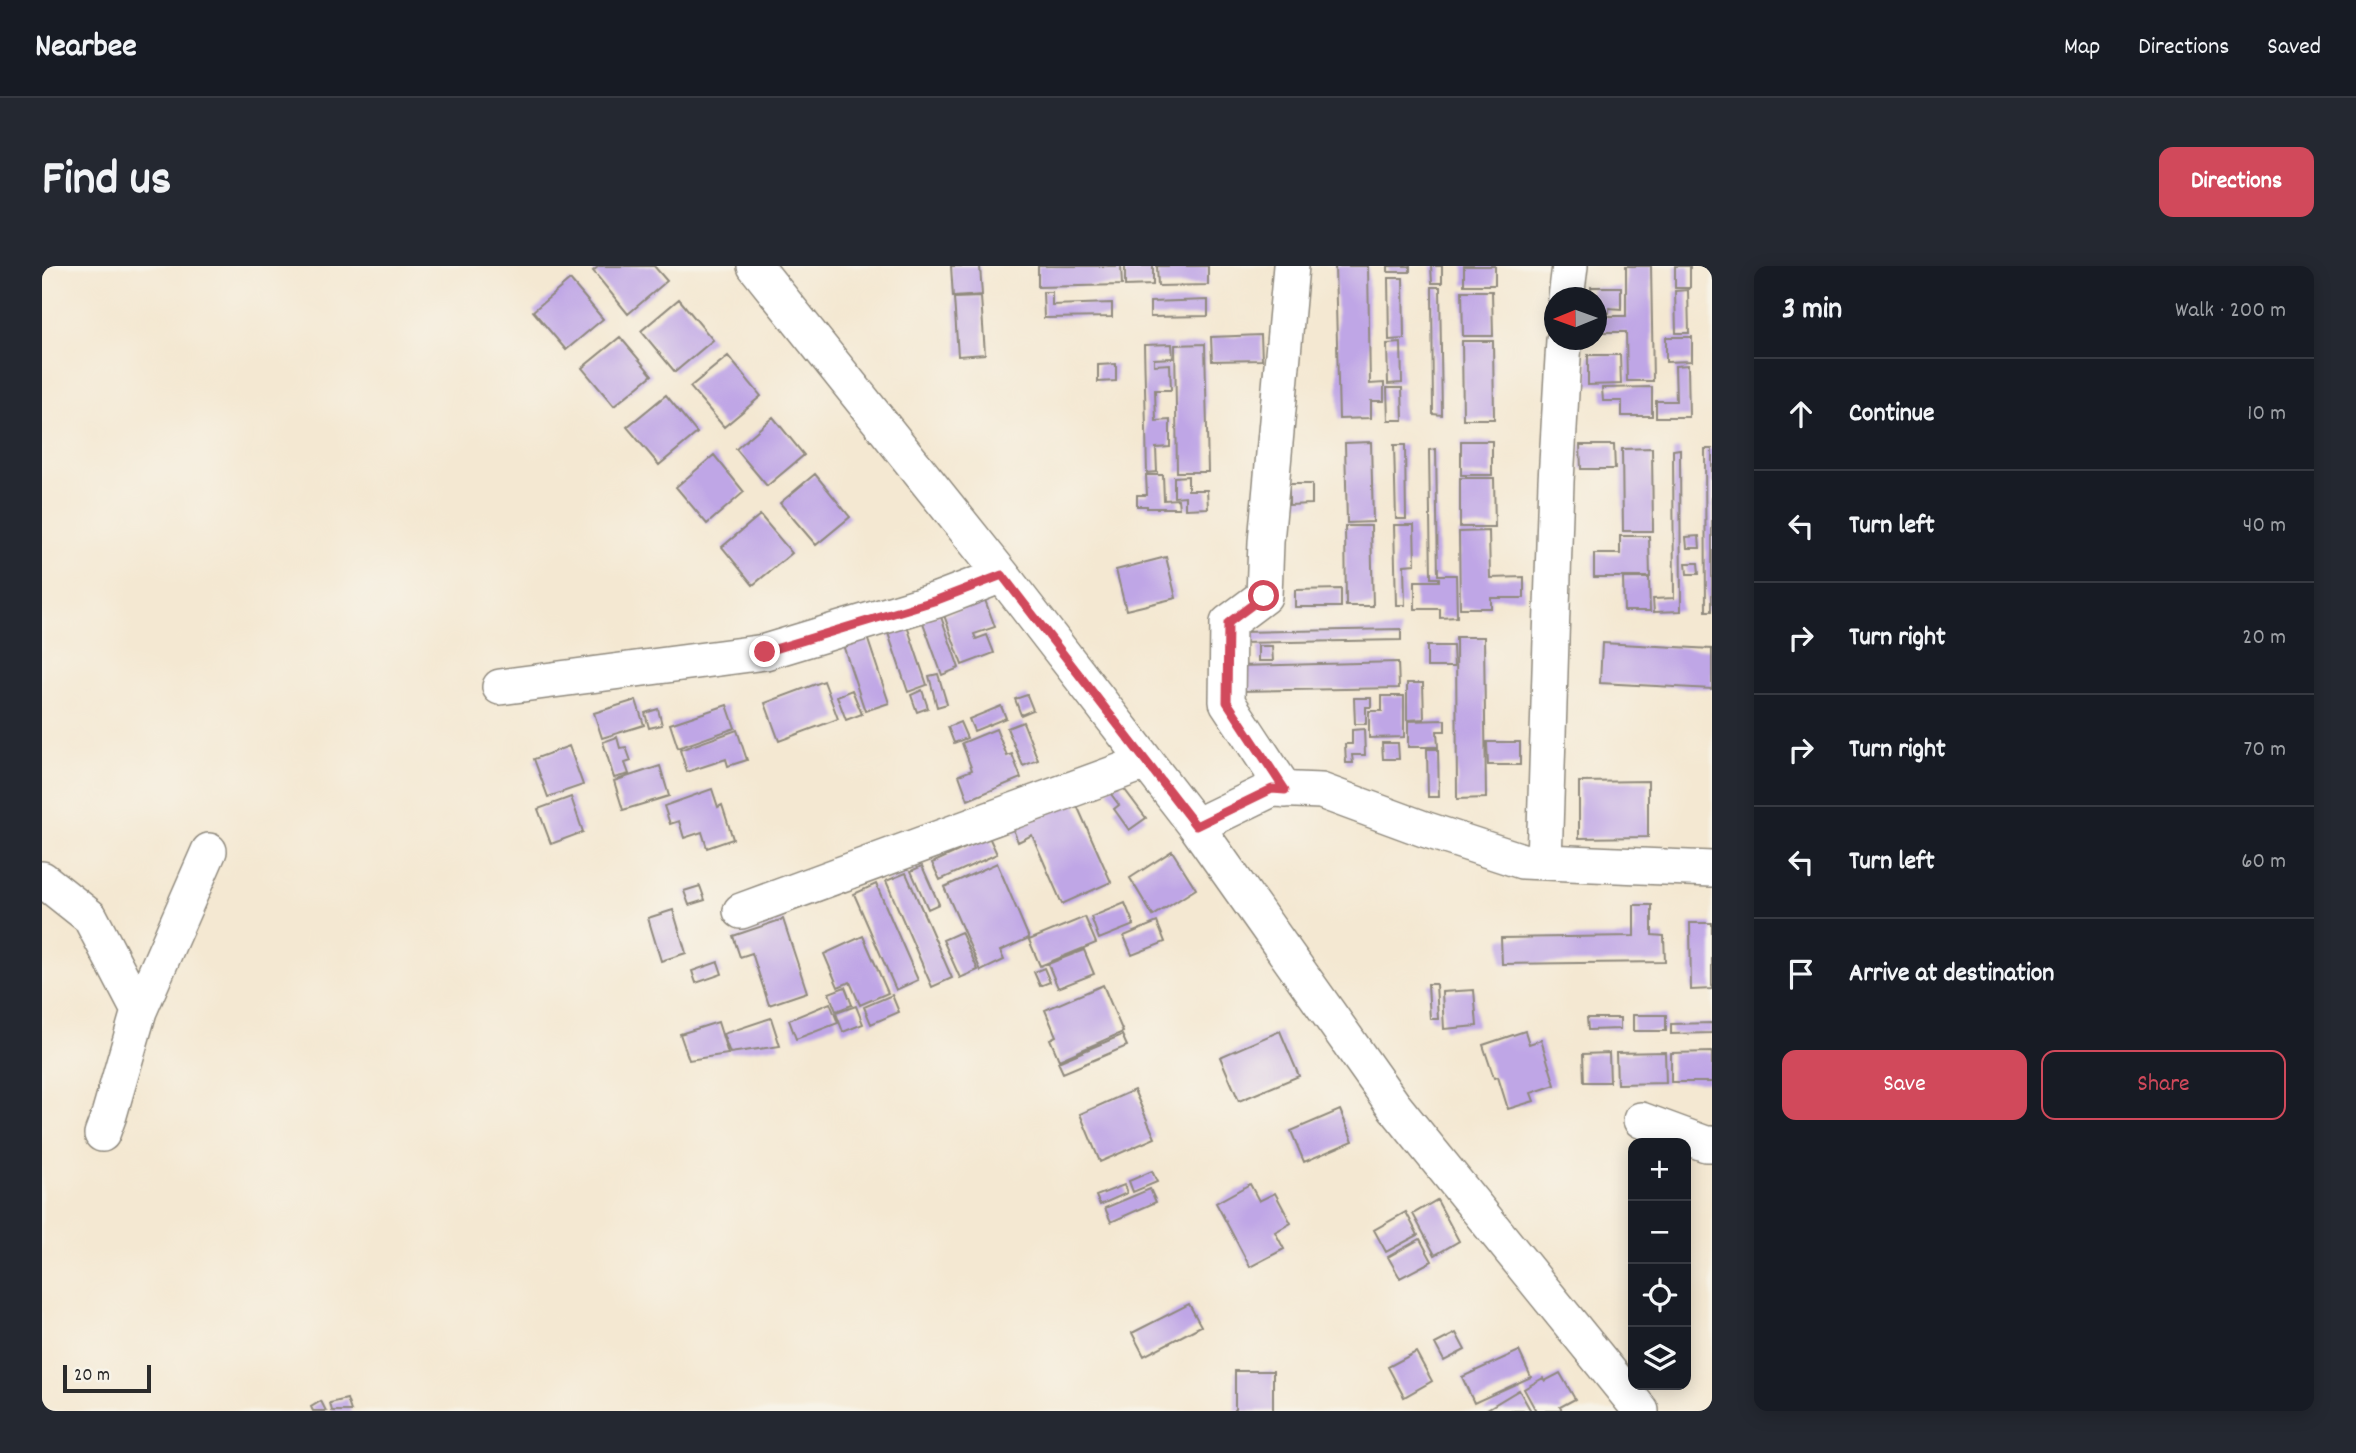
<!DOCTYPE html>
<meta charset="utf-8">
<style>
body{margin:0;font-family:Dekko,sans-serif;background:#242831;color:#f1f3f6}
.controls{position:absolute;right:21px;bottom:21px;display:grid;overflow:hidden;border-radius:14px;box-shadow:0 4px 18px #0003}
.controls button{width:63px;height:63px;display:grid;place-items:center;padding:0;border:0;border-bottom:2px solid #363941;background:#171b24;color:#f1f3f6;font:35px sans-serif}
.compass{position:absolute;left:1502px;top:21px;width:63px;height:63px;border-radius:50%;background:#171b24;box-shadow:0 4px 18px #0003;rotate:269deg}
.scale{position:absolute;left:21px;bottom:18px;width:88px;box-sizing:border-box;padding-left:7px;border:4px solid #2b2b2b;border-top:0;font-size:19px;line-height:24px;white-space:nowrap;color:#2b2b2b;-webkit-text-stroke:5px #f7f3e8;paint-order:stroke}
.stop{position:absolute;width:21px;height:21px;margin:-16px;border:5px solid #d1495b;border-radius:50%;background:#fff}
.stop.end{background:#d1495b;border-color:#fff;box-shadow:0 2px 7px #0008}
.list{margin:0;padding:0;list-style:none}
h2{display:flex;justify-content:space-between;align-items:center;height:91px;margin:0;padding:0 28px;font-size:30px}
h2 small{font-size:23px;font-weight:400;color:#9ea1a6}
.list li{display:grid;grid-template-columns:46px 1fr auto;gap:21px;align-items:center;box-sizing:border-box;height:112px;padding:0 28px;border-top:2px solid #363941}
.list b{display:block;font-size:26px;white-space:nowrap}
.list em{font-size:23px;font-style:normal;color:#9ea1a6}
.actions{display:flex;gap:14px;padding:21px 28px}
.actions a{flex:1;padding:16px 0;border:2px solid #d1495b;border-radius:14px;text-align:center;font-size:24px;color:#d1495b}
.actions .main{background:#d1495b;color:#fff}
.icon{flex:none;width:38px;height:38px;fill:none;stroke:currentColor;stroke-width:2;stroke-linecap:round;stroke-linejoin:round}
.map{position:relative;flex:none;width:1670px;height:1145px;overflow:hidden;border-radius:14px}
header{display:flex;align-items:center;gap:42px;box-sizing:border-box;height:98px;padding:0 35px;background:#171b24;border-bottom:2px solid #363941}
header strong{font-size:33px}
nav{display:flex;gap:38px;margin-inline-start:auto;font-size:24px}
.intro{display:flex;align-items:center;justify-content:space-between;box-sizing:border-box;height:168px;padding:0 42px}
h1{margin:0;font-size:49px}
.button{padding:18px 32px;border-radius:14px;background:#d1495b;color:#fff;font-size:24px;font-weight:700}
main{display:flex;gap:42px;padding:0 42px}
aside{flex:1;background:#171b24;border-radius:14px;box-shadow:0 4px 18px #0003}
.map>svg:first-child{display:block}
.building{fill:#bfa6e6}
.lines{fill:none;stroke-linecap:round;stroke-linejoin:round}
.minor-casing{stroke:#908a7e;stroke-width:38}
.minor{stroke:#fff;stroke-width:35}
.route{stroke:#d1495b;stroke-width:9}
</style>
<header>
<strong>Nearbee</strong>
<nav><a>Map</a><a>Directions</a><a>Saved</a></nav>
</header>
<div class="intro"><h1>Find us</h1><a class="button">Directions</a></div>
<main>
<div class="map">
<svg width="1670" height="1145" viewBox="0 0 1670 1145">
<rect width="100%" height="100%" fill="#f7f3e8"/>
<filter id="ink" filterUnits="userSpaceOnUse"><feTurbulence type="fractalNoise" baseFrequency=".0143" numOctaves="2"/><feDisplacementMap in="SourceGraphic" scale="14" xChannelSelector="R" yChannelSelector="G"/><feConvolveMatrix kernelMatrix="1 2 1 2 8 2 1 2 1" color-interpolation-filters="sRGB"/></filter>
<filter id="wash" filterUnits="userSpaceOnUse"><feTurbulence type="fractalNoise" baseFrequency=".00686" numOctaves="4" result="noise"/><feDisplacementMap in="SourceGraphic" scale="28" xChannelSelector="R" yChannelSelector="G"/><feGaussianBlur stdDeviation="1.57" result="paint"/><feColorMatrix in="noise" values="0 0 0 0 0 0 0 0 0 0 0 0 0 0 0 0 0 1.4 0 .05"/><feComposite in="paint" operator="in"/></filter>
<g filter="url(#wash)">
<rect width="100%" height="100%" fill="#f4e8d2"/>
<g id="blocks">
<path class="building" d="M557 0H612L625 15 586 48 551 5Z
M909 0H938L940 29 911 31Z
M996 0H1079L1080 19 996 21Z
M1083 0H1111V19L1083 20Z
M1115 0H1166V19L1116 20Z
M1293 0H1326L1328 118 1342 117V135H1329V152L1297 153Z
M1346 0H1368V6H1346Z
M1389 0H1400V17H1390Z
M1422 0H1453V19H1422Z
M1584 0H1609L1611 115H1585L1584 66H1554V50H1584Z
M1633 0H1648V22H1633Z
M1346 12H1361L1362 73 1347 74Z
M528 14 561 53 524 84 491 45Z
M1390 21H1398L1400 149 1391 148Z
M1549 21H1579V43L1567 42V47H1554V32H1549Z
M1646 24 1647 67H1634L1633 25Z
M1420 25H1450L1451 70H1421Z
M1001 26H1010V39L1070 37V51L1002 52Z
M939 31 943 88 916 90 912 32Z
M637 33 671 74 633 106 599 65Z
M1166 34V50L1108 51V36Z
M1219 69 1220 94 1170 95 1169 71Z
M578 71 610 109 572 140 540 102Z
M1624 71H1650V95L1624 96Z
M1420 75H1451L1452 153H1421Z
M1359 77 1360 117 1346 118 1345 78Z
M1130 78 1131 92 1112 93V99L1128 98 1129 124H1113L1114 155 1128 154V181L1114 182 1115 206 1105 207 1102 79Z
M1163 78 1166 206H1135L1133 79Z
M1546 89H1578L1579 118 1546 119Z
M686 90 719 130 682 161 648 121Z
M1074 98V115L1056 116V99Z
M1646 99 1647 151H1614V135H1634L1633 100Z
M1610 121V150H1580V135H1561L1560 122Z
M1345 122H1360L1361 154H1346Z
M624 129 655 167 617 199 585 161Z
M731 151 762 189 725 220 694 183Z
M1419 175H1450V209H1419Z
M1329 176 1331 256 1305 257 1303 177Z
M1352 179H1363L1364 253H1354Z
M1538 179H1572L1573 203H1539Z
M1610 182 1611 265H1581L1580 183Z
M1394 183 1396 309H1414L1415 351 1398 352V343H1373V315H1397V312H1389L1387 184Z
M1638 183 1639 345 1612 346 1611 333 1632 332 1631 184Z
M1663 183H1670V345H1664Z
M672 189 702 226 665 258 634 221Z
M773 208 808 251 774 279 738 237Z
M1104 209H1121L1122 234 1136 233 1137 242H1105V240H1095V229H1105Z
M1146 210V224H1165L1166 242 1143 243V230L1132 231V211Z
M1418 212H1452L1453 261H1418Z
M1247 218H1270V238L1247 239Z
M718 249 750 287 711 319 680 281Z
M1352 259H1372L1373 298 1362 299 1363 339H1354Z
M1303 260H1329L1331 340H1304Z
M1447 265 1448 312 1482 311V332H1449V342H1418L1417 266Z
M1578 270H1607L1608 311H1552V288H1578Z
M1657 270 1658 282H1645L1644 271Z
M1124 291 1134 332 1084 344 1074 304Z
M1644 297H1656L1657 308H1645Z
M1581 312H1607L1608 345H1582Z
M1299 323V341H1253V324Z
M943 334 953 361 932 368 934 373 945 369 952 387 920 399 902 349Z
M898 348 917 402 900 409 880 354Z
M864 357 885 419 866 426 845 364Z
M1359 363V374L1199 377 1198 366Z
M824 368 847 437 823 445 800 376Z
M1414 371H1442L1444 532 1415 533Z
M1560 377 1670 383V423L1558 417Z
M1216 380H1230L1231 395H1216Z
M1385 380H1411L1412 401H1385Z
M1356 396 1357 422 1197 425 1196 400Z
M896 408 905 438 895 441 887 410Z
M782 415 796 453 737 475 723 437Z
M1365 417H1381L1382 453 1365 454Z
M810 424 820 448 804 454 795 430Z
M880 424 886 442 875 446 869 429Z
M985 429 991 444 979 449 973 433Z
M1340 430H1362V471L1327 472V445H1340Z
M1312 432H1329V441H1324V458H1313Z
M594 434 602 459 560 472 552 447Z
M685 439 693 462 636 482 628 458Z
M959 440 964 452 932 465 927 453Z
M616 443 620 459 607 462 603 447Z
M1403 454V465H1395L1396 481H1366V455Z
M918 456 925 472 912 477 906 461Z
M981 456 996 494 981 500 965 462Z
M954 463 965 490 970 488 979 512 926 534 917 509 930 504 920 477Z
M1322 463 1323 489H1310L1311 497H1304L1303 478H1310V464Z
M695 464 705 494 686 500 684 493 645 506 638 484Z
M575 471 578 482 584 481 589 495 583 497 587 508 572 512 561 476Z
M1445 476H1478V499H1446Z
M1340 477H1356L1357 493H1341Z
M527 480 541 519 506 531 492 493Z
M1385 483H1396L1397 531H1386Z
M618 500 627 530 581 544 572 515Z
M1606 515V571L1537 572V516Z
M1077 516 1104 552 1087 564 1072 543 1077 539 1066 524Z
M670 523 676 541 680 539 691 573 665 582 660 566 642 572 637 555 628 558 622 540Z
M529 531 541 566 509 578 496 543Z
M1033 535 1069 616 1020 638 990 569 976 576 971 563Z
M947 571 955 588 898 614 890 597Z
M1130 585 1154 623 1111 650 1088 612Z
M955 597 987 672 958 685 962 694 939 705 902 621Z
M880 600 897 638 886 643 869 605Z
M864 607 910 712 890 721 844 615Z
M834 618 876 714 854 724 812 628Z
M658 620 663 634 647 639 642 625Z
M1083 637 1092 659 1057 673 1049 651Z
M1592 639H1610V669L1622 670 1623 696 1460 698 1459 672 1592 670Z
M631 644 644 687 619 695 606 652Z
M1043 651 1054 677 998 700 987 674Z
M741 653 765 726 727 739 710 687 698 691 691 670Z
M1115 656 1123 676 1090 689 1082 670Z
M1648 657H1670V723L1649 724Z
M919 666 936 704 918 712 901 674Z
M821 670 846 727 818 739 808 716 796 721 782 688Z
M1042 684 1052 708 1016 722 1006 698Z
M676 696 680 708 654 717 650 705Z
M1002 702 1008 716 998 720 992 706Z
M1386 718H1394L1396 753H1388Z
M1061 719 1081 766 1017 794 1008 773 1014 770 1003 744Z
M803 721 810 739 794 745 787 727Z
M1432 724 1435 760 1402 763 1400 726Z
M850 729 857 746 829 758 822 741Z
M788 737 796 757 754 773 747 754Z
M814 740 821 758 801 766 794 747Z
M1591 749H1624V765H1591Z
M729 752 738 780 688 787 681 768Z
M1545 752H1578V763L1546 764Z
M676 756 686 788 647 794 638 768Z
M1670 757V767L1629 768V758Z
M1238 765 1257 810 1197 835 1178 791Z
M1483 765 1487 778 1499 774 1513 819 1489 827 1492 835 1466 843 1456 811 1452 812 1441 779Z
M1080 769 1085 780 1021 807 1016 796Z
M1623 786 1624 817 1575 818 1574 787Z
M1670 786V816H1629V787Z
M1567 787 1568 816H1542L1541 788Z
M1092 824 1113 872 1058 896 1038 848Z
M1298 844 1311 875 1262 896 1249 865Z
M1110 905 1115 916 1091 926 1087 915Z
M1208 918 1217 935 1233 927 1249 957 1233 966 1242 983 1208 1001 1174 937Z
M1082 919 1085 927 1058 939 1054 930Z
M1108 923 1114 936 1069 956 1063 942Z
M1395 934 1417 975 1393 989 1371 948Z
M1364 946 1376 969 1344 986 1332 964Z
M1378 973 1390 995 1358 1012 1346 991Z
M1147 1038 1159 1060 1102 1090 1090 1067Z
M1414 1067 1423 1084 1402 1095 1393 1078Z
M1477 1085 1489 1111 1432 1137 1420 1111Z
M1374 1086 1390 1115 1362 1131 1346 1101Z
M1193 1105H1231V1145H1193Z
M1518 1107 1533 1133 1518 1141 1520 1145H1494L1482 1123 1501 1112 1503 1115Z
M1477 1124 1489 1145H1442Z
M305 1133 309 1145H290L288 1137Z
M279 1135 284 1145H271L269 1141Z"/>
</g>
</g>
<g filter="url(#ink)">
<use href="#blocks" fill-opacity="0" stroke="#908a7e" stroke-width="2"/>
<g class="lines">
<defs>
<path id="minor" d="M713 0 960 309 1154 560 1352 840 1599 1145
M1524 32 1528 0
M458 421 723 386 895 334 960 309
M1243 524 1185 436 1186 357 1222 330 1224 276 1249 0
M1154 560 1230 523 1279 525 1382 563 1480 595 1670 603
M1502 596 1514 215 1522 74
M0 613 48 651 97 745 67 849 60 868
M699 645 1104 496
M97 745 167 585
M1599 854 1664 878H1670"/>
</defs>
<use href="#minor" class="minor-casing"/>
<use href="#minor" class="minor"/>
</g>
</g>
<g class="lines" filter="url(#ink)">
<path class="route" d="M723 386 895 334 960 309 1154 560 1230 523 1243 524 1185 436 1186 357 1222 330"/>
</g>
</svg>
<div class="controls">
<button>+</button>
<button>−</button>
<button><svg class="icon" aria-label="locate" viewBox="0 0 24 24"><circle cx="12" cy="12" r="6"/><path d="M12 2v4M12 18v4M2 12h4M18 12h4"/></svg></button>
<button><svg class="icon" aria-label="layers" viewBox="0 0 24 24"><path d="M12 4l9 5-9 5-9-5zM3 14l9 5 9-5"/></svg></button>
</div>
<svg class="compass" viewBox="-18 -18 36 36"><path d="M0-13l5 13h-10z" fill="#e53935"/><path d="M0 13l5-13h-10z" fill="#9ea1a6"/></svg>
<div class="scale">20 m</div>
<div class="stop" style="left:1222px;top:330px"></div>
<div class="stop end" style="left:723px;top:386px"></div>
</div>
<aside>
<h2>3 min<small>Walk · 200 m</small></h2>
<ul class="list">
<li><svg class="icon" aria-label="ahead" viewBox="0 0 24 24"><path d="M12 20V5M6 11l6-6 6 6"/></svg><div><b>Continue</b></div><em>10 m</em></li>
<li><svg class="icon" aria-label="left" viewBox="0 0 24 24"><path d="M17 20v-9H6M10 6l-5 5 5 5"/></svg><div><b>Turn left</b></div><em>40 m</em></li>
<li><svg class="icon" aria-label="right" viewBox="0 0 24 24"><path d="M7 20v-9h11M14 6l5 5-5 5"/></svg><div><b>Turn right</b></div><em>20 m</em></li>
<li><svg class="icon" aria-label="right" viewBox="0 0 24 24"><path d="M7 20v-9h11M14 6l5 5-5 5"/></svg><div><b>Turn right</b></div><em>70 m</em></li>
<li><svg class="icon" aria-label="left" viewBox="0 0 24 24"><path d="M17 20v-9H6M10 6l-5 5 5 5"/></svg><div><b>Turn left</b></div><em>60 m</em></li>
<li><svg class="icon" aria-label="arrive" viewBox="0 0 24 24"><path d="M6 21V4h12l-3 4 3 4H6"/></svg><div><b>Arrive at destination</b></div></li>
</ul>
<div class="actions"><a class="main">Save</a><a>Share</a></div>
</aside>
</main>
